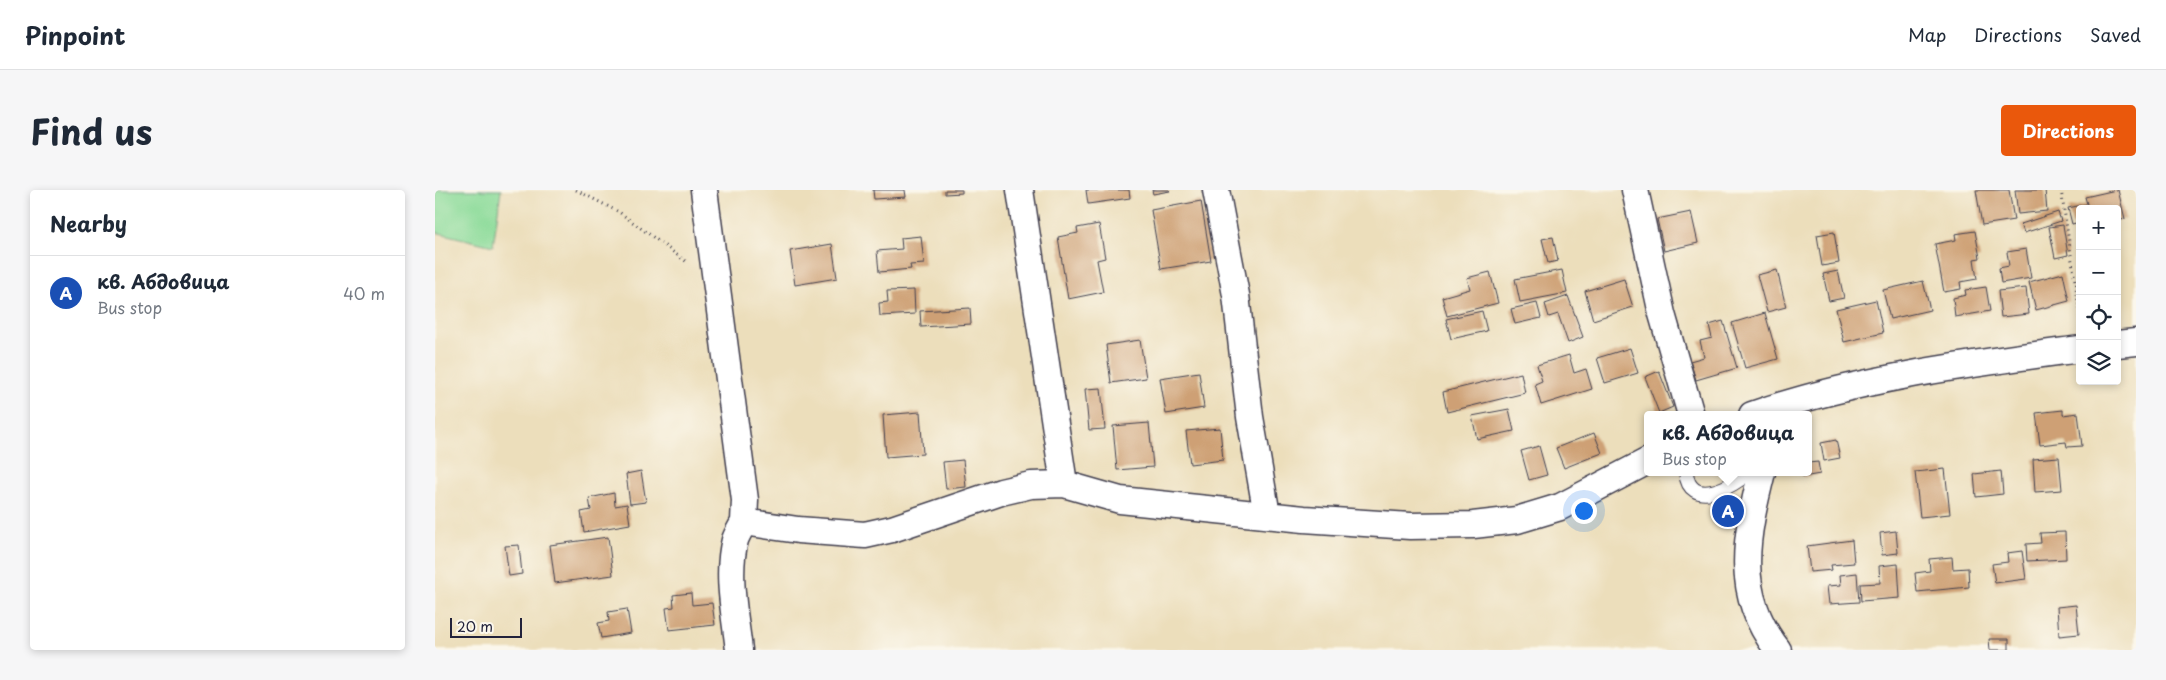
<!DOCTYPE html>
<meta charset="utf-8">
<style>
body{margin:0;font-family:"Playpen Sans",sans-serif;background:#f6f6f7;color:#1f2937}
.controls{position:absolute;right:15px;top:15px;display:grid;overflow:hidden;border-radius:5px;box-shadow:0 2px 8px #0003}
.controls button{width:45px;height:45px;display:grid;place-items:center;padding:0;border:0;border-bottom:1px solid #e0e1e3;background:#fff;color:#1f2937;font:25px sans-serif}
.scale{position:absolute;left:15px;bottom:12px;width:72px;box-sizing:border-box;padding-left:5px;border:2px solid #22223b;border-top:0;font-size:14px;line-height:18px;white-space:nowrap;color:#22223b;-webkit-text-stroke:4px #fbf7ec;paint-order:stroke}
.you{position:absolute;left:1148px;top:320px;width:18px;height:18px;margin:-12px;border:4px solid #fff;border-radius:50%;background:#1a73e8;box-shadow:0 0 0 8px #1a73e833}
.badge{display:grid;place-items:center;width:32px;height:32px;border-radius:50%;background:#ea580c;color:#fff;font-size:16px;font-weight:700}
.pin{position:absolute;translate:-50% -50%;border:2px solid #fff;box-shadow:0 1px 5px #0006}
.popup{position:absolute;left:1209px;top:221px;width:168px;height:65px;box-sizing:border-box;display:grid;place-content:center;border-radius:5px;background:#fff;filter:drop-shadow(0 1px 4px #0005);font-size:16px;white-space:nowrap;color:#747a83}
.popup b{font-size:19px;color:#1f2937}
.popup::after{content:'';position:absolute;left:50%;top:100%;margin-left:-10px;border:10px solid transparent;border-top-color:#fff}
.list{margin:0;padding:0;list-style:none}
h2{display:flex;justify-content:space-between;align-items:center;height:65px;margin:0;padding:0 20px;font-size:21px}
h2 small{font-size:16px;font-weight:400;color:#747a83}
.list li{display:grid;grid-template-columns:32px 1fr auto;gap:15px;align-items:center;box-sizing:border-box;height:75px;padding:0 20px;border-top:1px solid #e0e1e3}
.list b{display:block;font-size:19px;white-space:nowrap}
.list p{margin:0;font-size:16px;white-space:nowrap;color:#747a83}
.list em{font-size:16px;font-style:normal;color:#747a83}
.icon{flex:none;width:28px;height:28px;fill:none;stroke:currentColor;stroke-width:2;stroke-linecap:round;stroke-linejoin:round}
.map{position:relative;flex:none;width:1701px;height:460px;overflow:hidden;border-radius:5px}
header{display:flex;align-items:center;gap:30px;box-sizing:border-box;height:70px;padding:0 25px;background:#fff;border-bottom:1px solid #e0e1e3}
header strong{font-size:24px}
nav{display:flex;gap:28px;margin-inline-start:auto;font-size:18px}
.intro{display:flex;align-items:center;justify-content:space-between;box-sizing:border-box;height:120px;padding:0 30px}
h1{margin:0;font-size:35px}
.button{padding:12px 22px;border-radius:5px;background:#ea580c;color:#fff;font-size:18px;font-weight:700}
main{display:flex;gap:30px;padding:0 30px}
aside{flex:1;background:#fff;border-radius:5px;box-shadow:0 2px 8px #0003}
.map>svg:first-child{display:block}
.green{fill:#8cdb9a;stroke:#577e6a}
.building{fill:#cea075}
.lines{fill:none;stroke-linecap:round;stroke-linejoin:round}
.lane-casing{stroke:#403e4e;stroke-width:16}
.street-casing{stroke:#403e4e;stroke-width:29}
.path{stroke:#403e4e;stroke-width:3;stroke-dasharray:1 4;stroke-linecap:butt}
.lane{stroke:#fff;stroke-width:14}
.street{stroke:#fff;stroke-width:26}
</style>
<header>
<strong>Pinpoint</strong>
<nav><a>Map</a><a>Directions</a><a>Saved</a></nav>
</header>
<div class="intro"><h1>Find us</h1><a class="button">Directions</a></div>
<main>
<aside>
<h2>Nearby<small></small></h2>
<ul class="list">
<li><span class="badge" style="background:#1a4fb4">A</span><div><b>кв. Абдовица</b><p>Bus stop</p></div><em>40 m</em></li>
</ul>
</aside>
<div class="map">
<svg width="1701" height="460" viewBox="0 0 1701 460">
<rect width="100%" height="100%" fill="#fbf7ec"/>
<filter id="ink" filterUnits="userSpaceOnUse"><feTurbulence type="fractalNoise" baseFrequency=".02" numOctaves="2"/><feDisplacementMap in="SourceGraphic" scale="10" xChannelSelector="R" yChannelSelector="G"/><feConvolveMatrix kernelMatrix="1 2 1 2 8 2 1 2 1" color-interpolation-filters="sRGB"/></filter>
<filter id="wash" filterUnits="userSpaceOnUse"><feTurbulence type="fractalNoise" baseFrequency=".0096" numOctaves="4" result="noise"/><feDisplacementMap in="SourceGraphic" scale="20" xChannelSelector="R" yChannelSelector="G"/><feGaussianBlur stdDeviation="1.12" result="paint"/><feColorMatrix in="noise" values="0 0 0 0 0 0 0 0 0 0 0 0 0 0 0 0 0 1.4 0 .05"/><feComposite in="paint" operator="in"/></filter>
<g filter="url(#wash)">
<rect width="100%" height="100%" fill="#ecdebb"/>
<path class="green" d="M0 0H66L58 56 0 42Z"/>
<g id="blocks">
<path class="building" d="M438 0H470L471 7 439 9Z
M510 0H527V3L510 4Z
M651 0H694L695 8 653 14Z
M717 0H734L735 1 718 4Z
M1541 0H1574L1579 30 1547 35Z
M1580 0H1610L1612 21 1583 24Z
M1681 0H1683L1690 29 1682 31V19H1645V32L1637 34 1633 18 1652 14 1650 7Z
M766 11 776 71 726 79 716 20Z
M1256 22 1263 53 1229 61 1222 29Z
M1623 22 1626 31 1589 43 1586 34Z
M664 34 670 68 662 70 668 102 633 109 623 47 643 43 642 38Z
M1628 35 1633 65 1620 68 1614 37Z
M1540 41 1545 68 1539 69 1542 89 1525 92 1526 99 1509 102 1500 54 1521 50 1520 44Z
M1399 42 1404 73 1387 76 1382 45Z
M486 46 489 74 475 75 476 79 444 82 442 61 467 59 466 48Z
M1118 47 1123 71 1113 73 1107 49Z
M397 54 402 88 360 95 355 61Z
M1591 59 1596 88 1566 93 1564 78 1574 76 1572 62Z
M1127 80 1132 103 1085 112 1080 89Z
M1342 80 1351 117 1332 122 1322 85Z
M1403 81 1409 108 1394 111 1388 84Z
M1055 82 1063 113 1012 126 1007 107 1035 99 1032 88Z
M1628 83 1634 111 1601 120 1594 92Z
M1189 89 1198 117 1158 130 1150 101Z
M1488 91 1495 120 1455 129 1448 100Z
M1551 97 1555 121 1520 127 1518 108 1531 105 1530 100Z
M1591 98 1594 124 1566 127 1563 101Z
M479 100 480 124 445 126 444 113 453 112 452 101Z
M1133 106 1148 147 1133 153 1123 124 1114 127 1110 114Z
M1441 110 1448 143 1409 152 1401 119Z
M1102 113 1106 128 1080 134 1076 119Z
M535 118 536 134 486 137 485 121Z
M1047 121 1052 141 1016 149 1011 129Z
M1330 123 1343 169 1310 178 1297 133Z
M1288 131 1302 178 1261 190 1255 171 1269 167 1265 151 1277 148 1274 135Z
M705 150 711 188 676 193 671 155Z
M1195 158 1203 183 1170 193 1162 168Z
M1134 165 1139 183 1151 179 1157 199 1106 215 1100 194 1107 191 1102 175Z
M1224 181 1238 217 1224 223 1210 187Z
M764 182 769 218 731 224 725 188Z
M1086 183 1090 203 1012 222 1008 202Z
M666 198 670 239 654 240 650 199Z
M1074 219 1079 241 1042 249 1037 226Z
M1628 220V225L1643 223 1647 256 1632 257 1631 252 1605 255 1601 223Z
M485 222 488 264 451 267 448 225Z
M714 233 718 277 682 280 678 236Z
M785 238 788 270 755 274 751 241Z
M1159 243 1167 263 1129 278 1121 258Z
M1401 250 1405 268 1389 271 1386 253Z
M1104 256 1112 285 1094 290 1086 261Z
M1624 267 1627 300 1600 302 1598 269Z
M528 270 531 297 511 299 508 272Z
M1383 272 1385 284 1368 287 1367 282H1373V273Z
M1510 279 1515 324 1485 327 1480 282Z
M206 281 211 312 195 314 191 284Z
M1566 281 1568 304 1541 307 1539 284Z
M179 303 180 316 192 314 195 334 149 342 146 322 156 320 154 308Z
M1461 341 1463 363 1447 365 1445 343Z
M1630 342 1631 369 1592 371 1591 354 1606 353 1605 343Z
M173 347 178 385 120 393 115 355Z
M1417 350 1419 373 1396 375 1397 380 1375 382 1372 356Z
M84 355 87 384 74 386 70 356Z
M1587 361 1591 389 1560 393 1557 374 1573 372 1572 363Z
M1517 367 1518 379 1533 378 1534 397 1482 402 1480 383 1495 381 1494 369Z
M1463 374 1465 408 1426 411 1425 394 1445 393 1444 376Z
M1422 383 1424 412 1394 414 1392 396 1406 395 1405 385Z
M256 403 257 415 277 413 280 435 234 440 231 418 239 417 238 405Z
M1641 415 1644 444 1624 446 1622 417Z
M192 419 196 443 166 448 163 433 174 431 173 422Z
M1554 449H1574V460H1555Z"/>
</g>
</g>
<g filter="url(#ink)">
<use href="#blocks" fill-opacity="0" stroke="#403e4e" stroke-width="1"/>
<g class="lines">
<defs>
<path id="lane" d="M1251 282C1254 320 1298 297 1314 282"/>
<path id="street" d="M269 0 310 310 309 332
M585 0 629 294
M781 0 801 105 815 227 832 325
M1200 0 1227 124 1256 225
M1682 154 1701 152
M1317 225C1422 188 1535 174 1645 159
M1327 282C1311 346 1298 403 1343 460
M304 460C300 425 291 384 300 350 302 344 306 338 309 332L363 340 430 345 457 339 566 302 596 295 629 294 685 310 869 329 975 336 1038 335 1082 330 1125 317 1213 271"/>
</defs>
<use href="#lane" class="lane-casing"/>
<use href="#street" class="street-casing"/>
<path class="path" d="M141 0 184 22 253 73
M1626 0 1645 123"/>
<use href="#lane" class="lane"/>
<use href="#street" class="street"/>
</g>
</g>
</svg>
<div class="controls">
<button>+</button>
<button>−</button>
<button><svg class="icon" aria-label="locate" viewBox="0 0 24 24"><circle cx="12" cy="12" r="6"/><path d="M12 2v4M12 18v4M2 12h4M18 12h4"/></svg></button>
<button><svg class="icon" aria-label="layers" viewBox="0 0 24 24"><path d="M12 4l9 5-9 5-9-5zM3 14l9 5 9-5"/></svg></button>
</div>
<div class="scale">20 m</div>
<div class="you"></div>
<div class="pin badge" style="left:1293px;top:321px;background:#1a4fb4">A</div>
<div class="popup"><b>кв. Абдовица</b>Bus stop</div>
</div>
</main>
